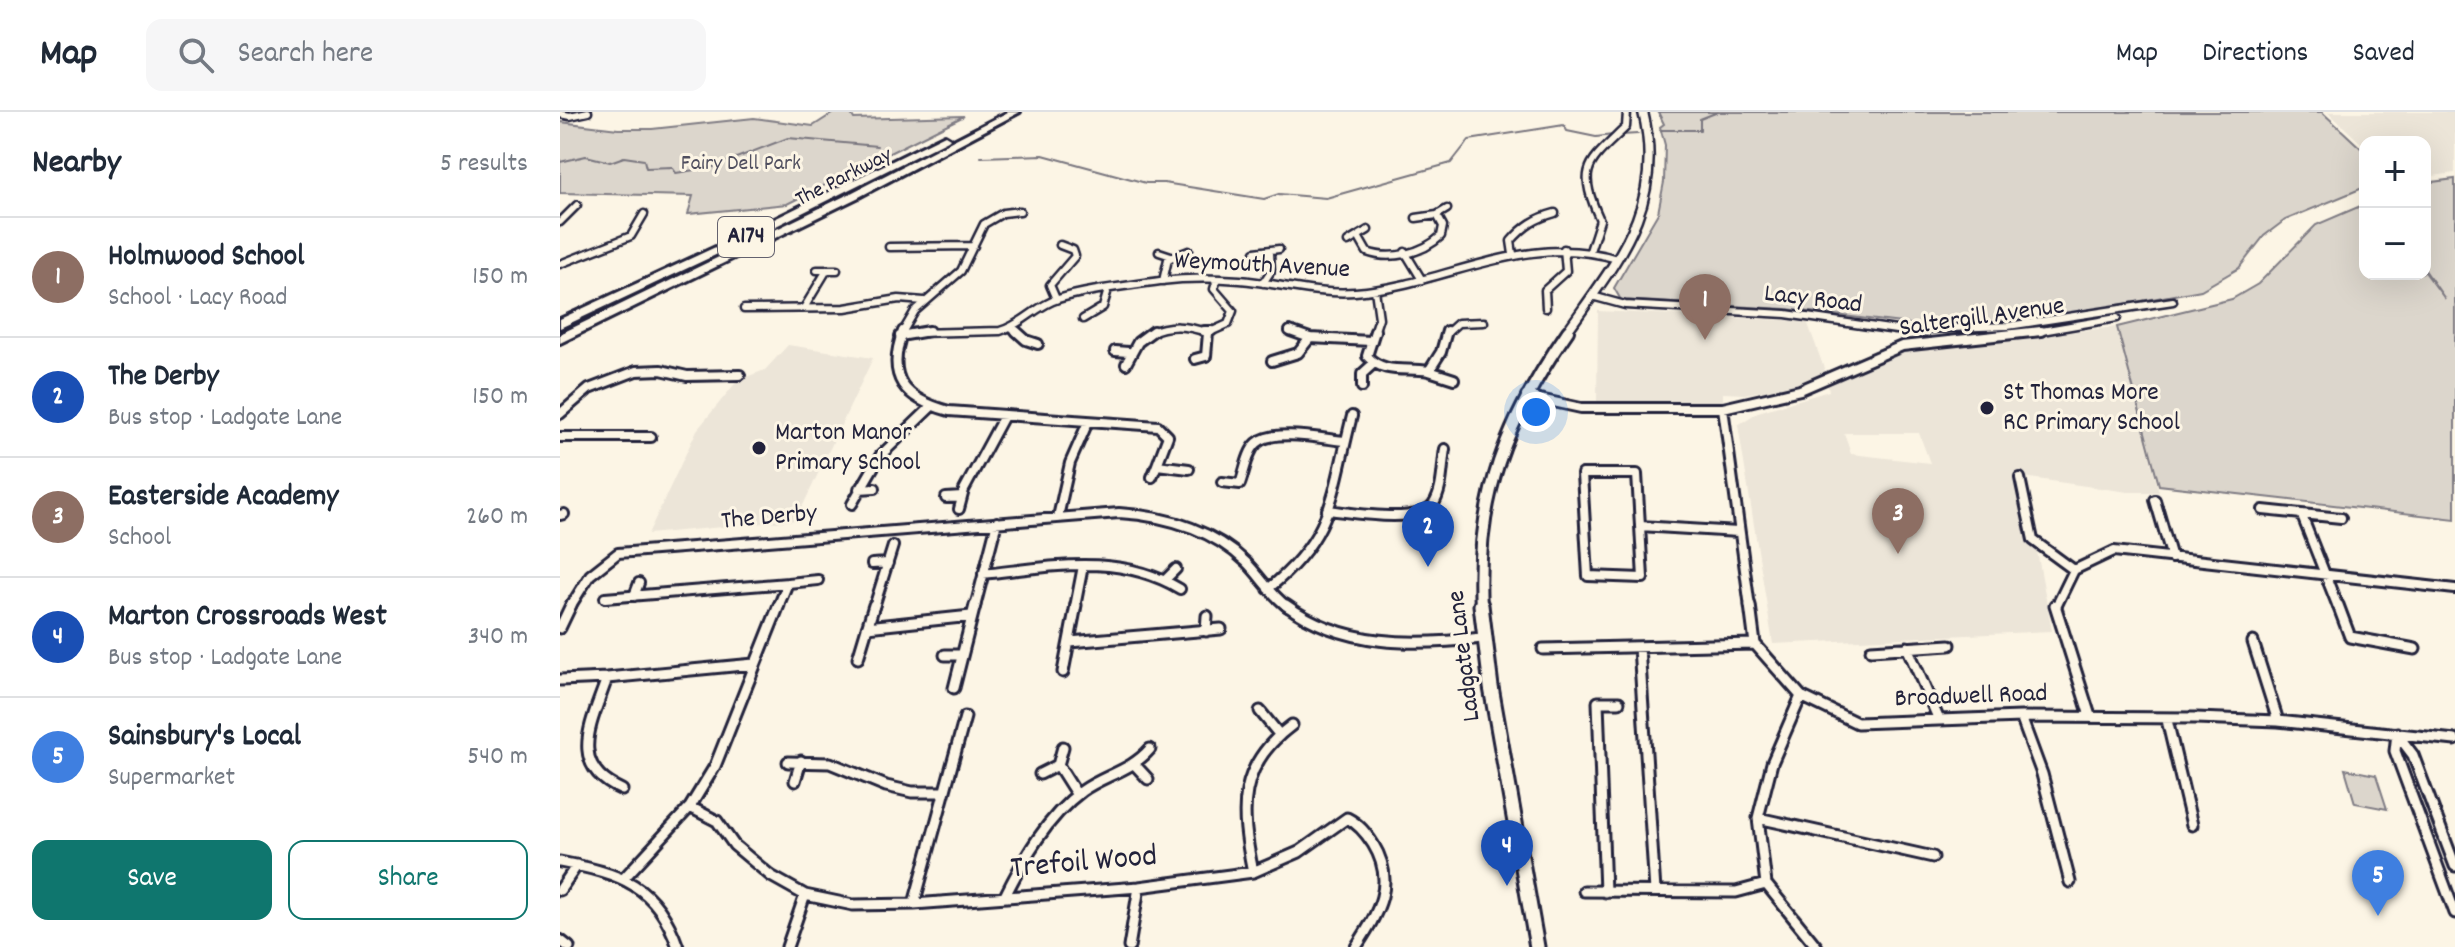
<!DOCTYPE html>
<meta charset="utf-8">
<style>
body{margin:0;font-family:Dekko,sans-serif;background:#f6f6f7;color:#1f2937}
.controls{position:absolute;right:24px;top:24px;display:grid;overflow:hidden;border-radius:16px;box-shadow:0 8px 32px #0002}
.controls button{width:72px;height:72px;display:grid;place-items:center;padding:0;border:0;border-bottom:2px solid #e0e1e3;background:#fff;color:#1f2937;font:40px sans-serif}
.you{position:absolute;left:976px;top:300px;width:28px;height:28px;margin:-20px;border:6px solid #fff;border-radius:50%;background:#1a73e8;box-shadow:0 0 0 12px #1a73e833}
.badge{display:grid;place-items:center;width:52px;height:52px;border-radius:50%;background:#0f766e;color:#fff;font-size:26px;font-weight:700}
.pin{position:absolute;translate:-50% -66px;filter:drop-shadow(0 2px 4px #0008)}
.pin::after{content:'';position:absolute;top:42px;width:28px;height:24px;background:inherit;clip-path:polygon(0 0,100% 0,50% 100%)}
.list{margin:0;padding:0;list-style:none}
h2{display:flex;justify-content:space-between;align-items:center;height:104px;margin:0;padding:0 32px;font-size:34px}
h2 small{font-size:26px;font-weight:400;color:#747a83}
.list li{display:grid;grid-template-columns:52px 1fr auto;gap:24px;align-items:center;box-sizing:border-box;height:120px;padding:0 32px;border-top:2px solid #e0e1e3}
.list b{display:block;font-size:30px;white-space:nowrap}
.list p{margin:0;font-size:26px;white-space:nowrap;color:#747a83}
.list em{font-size:26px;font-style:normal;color:#747a83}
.actions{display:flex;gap:16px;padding:24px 32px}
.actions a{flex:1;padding:18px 0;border:2px solid #0f766e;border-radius:16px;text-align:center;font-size:28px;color:#0f766e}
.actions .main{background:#0f766e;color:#fff}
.icon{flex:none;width:44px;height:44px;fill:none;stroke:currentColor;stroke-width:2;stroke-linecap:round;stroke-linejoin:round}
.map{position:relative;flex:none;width:1895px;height:835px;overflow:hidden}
header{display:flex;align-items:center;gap:48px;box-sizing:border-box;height:112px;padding:0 40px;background:#fff;border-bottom:2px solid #e0e1e3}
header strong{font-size:38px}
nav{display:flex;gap:44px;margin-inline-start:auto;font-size:28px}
.search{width:560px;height:72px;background:#f6f6f7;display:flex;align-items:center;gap:20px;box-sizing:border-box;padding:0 28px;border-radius:16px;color:#747a83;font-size:30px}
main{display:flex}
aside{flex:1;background:#fff}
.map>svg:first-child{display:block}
.built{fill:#ece5d8;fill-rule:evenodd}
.green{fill:#dcd6cc;stroke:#7f7c84;stroke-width:2}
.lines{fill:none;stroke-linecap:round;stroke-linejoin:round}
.stream{stroke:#78757e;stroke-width:2}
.minor-far2-casing{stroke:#22223b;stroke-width:11}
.minor-far1-casing{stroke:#22223b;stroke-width:14}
.minor-casing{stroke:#22223b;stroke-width:15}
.secondary-far2-casing{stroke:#22223b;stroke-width:13}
.secondary-far1-casing{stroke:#22223b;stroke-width:16}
.secondary-casing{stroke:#22223b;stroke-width:19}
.trunk-casing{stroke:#22223b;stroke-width:6}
.minor-far2{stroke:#fcf5e5;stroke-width:6}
.minor-far1{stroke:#fcf5e5;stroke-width:8}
.minor{stroke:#fcf5e5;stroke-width:9}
.secondary-far2{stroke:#fcf5e5;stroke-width:8}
.secondary-far1{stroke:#fcf5e5;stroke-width:10}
.secondary{stroke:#fcf5e5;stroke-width:13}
.trunk{fill:#fcf5e5;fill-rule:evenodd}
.poi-dot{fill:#22223b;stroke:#fcf5e5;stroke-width:3}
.labels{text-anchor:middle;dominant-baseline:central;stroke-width:6;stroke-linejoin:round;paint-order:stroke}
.far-park-label{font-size:22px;fill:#504f5f;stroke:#fcf5e5}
.far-street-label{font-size:22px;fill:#22223b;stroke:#fcf5e5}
.shield{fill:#fcf5e5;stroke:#63616e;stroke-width:2}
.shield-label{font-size:24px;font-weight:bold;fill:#22223b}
.street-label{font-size:26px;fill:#22223b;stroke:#fcf5e5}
.poi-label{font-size:26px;fill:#22223b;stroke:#fcf5e5;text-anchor:start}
.near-street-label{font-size:32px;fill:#22223b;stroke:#fcf5e5}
</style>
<header>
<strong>Map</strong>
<div class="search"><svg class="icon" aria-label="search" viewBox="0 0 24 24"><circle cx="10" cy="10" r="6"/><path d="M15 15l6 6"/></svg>Search here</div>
<nav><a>Map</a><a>Directions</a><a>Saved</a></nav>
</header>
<main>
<aside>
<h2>Nearby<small>5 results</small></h2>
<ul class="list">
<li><span class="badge" style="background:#8d6e63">1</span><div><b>Holmwood School</b><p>School · Lacy Road</p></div><em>150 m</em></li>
<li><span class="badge" style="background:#1a4fb4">2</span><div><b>The Derby</b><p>Bus stop · Ladgate Lane</p></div><em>150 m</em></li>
<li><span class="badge" style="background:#8d6e63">3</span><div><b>Easterside Academy</b><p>School</p></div><em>260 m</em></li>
<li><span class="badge" style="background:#1a4fb4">4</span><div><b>Marton Crossroads West</b><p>Bus stop · Ladgate Lane</p></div><em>340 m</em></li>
<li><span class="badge" style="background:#3f7fe0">5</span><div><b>Sainsbury's Local</b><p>Supermarket</p></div><em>540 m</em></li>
</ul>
<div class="actions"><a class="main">Save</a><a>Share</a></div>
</aside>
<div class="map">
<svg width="1895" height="835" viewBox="0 0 1895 835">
<rect width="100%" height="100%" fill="#fcf5e5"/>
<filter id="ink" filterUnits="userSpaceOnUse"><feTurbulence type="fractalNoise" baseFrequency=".0125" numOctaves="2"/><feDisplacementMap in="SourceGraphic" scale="16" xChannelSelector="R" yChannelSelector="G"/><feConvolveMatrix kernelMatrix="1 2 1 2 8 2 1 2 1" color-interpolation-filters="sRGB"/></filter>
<g filter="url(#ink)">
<path class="built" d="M1768 0H1895V61L1865 65V30H1805V35Z
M1038 199 1247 209 1266 262 1216 281 1202 279 1185 282 1163 281V290L1037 289Z
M1557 215 1599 380H1568L1463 365 1492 519 1213 532 1178 313 1198 300 1269 279 1267 271 1340 241 1389 232ZM1284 321H1359L1370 351 1291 342Z
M228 233 313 246 236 408 88 422 137 318 178 268 205 258Z"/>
<path class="green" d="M275 0H290L294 7 404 4 227 92 128 102 133 84 0 81V10L58 17H92L194 6 253 14Z
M1098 0H1762L1805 40V75L1725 108 1704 124 1679 156 1641 178 1494 205 1374 215 1226 197 1061 188 1054 176 1098 101 1104 70 1105 33 1100 15 1104 12Z
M1895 67V407L1599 373 1557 215 1672 187 1698 172 1756 113 1805 92V162L1865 160 1885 187 1865 158V71Z
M1785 657 1816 663 1827 697 1795 691Z"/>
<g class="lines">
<path class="stream" d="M1100 18H1140V7L1158 0
M1061 23 1078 22
M421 45 483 43 586 71H604L704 87 719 82 766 86 891 51 909 28 1004 13 1007 19 1036 25 1053 23
M0 50 26 44 50 50 64 45 84 48 86 56 112 55 116 61 153 55 228 26 317 34"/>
<defs>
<path id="minor-far2" d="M0 2 10 4 28 0
M856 106 877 103 887 97
M0 110 17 93
M799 126 807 140C831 149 863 141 881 124L883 114 877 103
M788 130 808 118
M329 135 414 134
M1030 139 1040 108C1016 55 1028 52 1066 15L1067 0
M599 140 611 144
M695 140 719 137
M845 140 862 168
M953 142 951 129C964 114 976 106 995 101
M0 152 71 124 84 102
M257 158H277
M603 169 608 147 629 139
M703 171 711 159 710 141
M1032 184 1065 193 1226 202 1336 218 1448 214 1613 189
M496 187 490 173 515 144 513 138 500 133
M244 196 267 158
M986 196 985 178 1006 159 1004 137
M184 197 285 196 339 187 364 189
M523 207 543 195 547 181
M452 216 458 221
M729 219 736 221
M342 221 355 199 401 159 424 112 443 101 460 99
M356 221 440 219C462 213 477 193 498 187 529 177 568 174 600 169 625 166 655 166 680 168 718 171 756 183 795 180 886 173 964 119 1057 147
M589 221C609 212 627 213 648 221L668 212 673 199 654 177 657 167
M814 221 819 206 815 178
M887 221 898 211 924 210
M1470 221 1557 206"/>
<path id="minor-far1" d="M343 219C325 267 345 287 389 299L598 314 608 324 597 353 629 357
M456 219 466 228 478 232
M644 219H651
M730 219 750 226 811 229
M815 219 807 244C824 263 846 255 869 259L881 240 887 219
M340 224 369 219
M555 239 568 240
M635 247 646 244 648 221
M712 249 738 241 750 226
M566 252 578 230 593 219
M869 259 894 267
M802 275V262L813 252
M966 284 1021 296H1163L1240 278 1342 234 1481 219
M1163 296 1190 495
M0 302 29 277 76 259 101 258 127 264 180 263
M0 325H91
M1022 362H1077L1083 466 1028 464Z
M592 365 597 353
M1460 366 1473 428 1514 458
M662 370 680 372C685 359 687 340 697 331 713 316 764 327 785 329
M299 377 315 376
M386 386 402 385
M1595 388 1612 446
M292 392 320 344 371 295
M399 397 404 378 444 304
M767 398C789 400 859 413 873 393 883 379 882 354 885 337
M1703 398 1781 406
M0 403 4 402
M1742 404 1778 495
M498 405 510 351 528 310
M1080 414 1178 420
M312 452 328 451
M423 462C491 455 558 440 620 477
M606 467 616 457
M228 471 258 468
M708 477C775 423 772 381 792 304
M74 484 79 471
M45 486 228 471 218 495
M10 495 30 463 58 441 559 401C606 404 651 416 686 450 701 465 711 483 728 495
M314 495 333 434
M415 495 437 410
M515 495 523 454
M1496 495 1514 458 1554 439 1895 477"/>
<path id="minor" d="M726 493C783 535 854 534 922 526
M1190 493 1195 532 1241 584 1297 611 1461 605 1636 606 1718 609 1895 628
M1495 493 1530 604
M1778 493 1790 525 1855 537
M307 515 411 504
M0 516 11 493
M646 519 647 504
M510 530 661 517
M1693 530 1718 609
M1079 535 1095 779
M1347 535 1379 608
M983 537 1195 532
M1311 538 1390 533
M385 543H402
M298 546 314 493
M503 560 516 493
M0 568 47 566
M394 576 415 493
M1241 584 1212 651 1198 706 1206 772 1257 835
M700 599 718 621
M1461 605 1482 662 1510 770
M1607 608 1632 713
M1837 621 1835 639 1895 801
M1837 622 1853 643 1895 754
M503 635 498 653 517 683
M228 650 270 651 326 674 352 680H384
M576 654 588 667
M480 662 498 653
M235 669 241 649
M62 678C6 653 32 611 47 566L194 552
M130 695 157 709 174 733 211 764 245 783 293 793 354 792 579 775 693 760 739 740 787 706C799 712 806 721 813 732 837 771 818 801 796 835
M1198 706 1373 745
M0 750C62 762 96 772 118 835
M693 760C680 698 677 654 732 613
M65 765 130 695 155 654 219 493
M0 778 17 753
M1024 779 1176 780 1206 772
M1045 780 1038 590H1059
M445 784C464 746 487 705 522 679 544 663 571 659 590 637
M354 792 405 605
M0 828 9 835
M227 835 245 783
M569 835 579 775"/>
<path id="secondary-far2" d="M1006 221C1057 148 1106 94 1083 0"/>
<path id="secondary-far1" d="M921 495C915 387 946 308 1008 219"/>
<path id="secondary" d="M921 493 931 575 977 835"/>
<path id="trunk" d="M448 0H460L297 86 0 231V222L289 82Z
M385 23 390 26 388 28 196 124 0 216V207L188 120Z"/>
</defs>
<use href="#minor-far2" class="minor-far2-casing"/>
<use href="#minor-far1" class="minor-far1-casing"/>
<use href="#minor" class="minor-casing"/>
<use href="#secondary-far2" class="secondary-far2-casing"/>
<use href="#secondary-far1" class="secondary-far1-casing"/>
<use href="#secondary" class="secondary-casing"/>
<use href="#trunk" class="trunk-casing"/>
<use href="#minor-far2" class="minor-far2"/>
<use href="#minor-far1" class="minor-far1"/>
<use href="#minor" class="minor"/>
<use href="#secondary-far2" class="secondary-far2"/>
<use href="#secondary-far1" class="secondary-far1"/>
<use href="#secondary" class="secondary"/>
<use href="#trunk" class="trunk"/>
</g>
</g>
<g class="poi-dot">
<circle cx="1427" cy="296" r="8"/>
<circle cx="199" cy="336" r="8"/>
</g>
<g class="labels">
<g class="far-park-label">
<text x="181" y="52">Fairy Dell Park</text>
</g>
<g class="far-street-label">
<text transform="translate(284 66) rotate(-27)">The Parkway</text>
</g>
<rect class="shield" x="158" y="105" width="56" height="40" rx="6"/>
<g class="shield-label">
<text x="186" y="125">A174</text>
</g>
<g class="street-label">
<text transform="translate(702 154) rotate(3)">Weymouth Avenue</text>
<text transform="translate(1253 188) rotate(7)">Lacy Road</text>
<text transform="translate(1422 206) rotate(-8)">Saltergill Avenue</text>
<text transform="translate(209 406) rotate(-5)">The Derby</text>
<text transform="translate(905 544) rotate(-97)">Ladgate Lane</text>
<text transform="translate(1411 585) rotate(-2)">Broadwell Road</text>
</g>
<g class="poi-label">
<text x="1443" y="281">St Thomas More<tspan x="1443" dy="30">RC Primary School</tspan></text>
<text x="215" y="321">Marton Manor<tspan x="215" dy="30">Primary School</tspan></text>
</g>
<g class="near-street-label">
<text transform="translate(524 752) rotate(-5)">Trefoil Wood</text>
</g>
</g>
</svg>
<div class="controls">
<button>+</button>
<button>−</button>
</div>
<div class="you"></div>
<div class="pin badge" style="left:1145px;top:228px;background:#8d6e63">1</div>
<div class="pin badge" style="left:868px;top:455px;background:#1a4fb4">2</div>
<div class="pin badge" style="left:1338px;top:442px;background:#8d6e63">3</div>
<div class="pin badge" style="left:947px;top:774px;background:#1a4fb4">4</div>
<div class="pin badge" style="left:1818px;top:804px;background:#3f7fe0">5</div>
</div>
</main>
